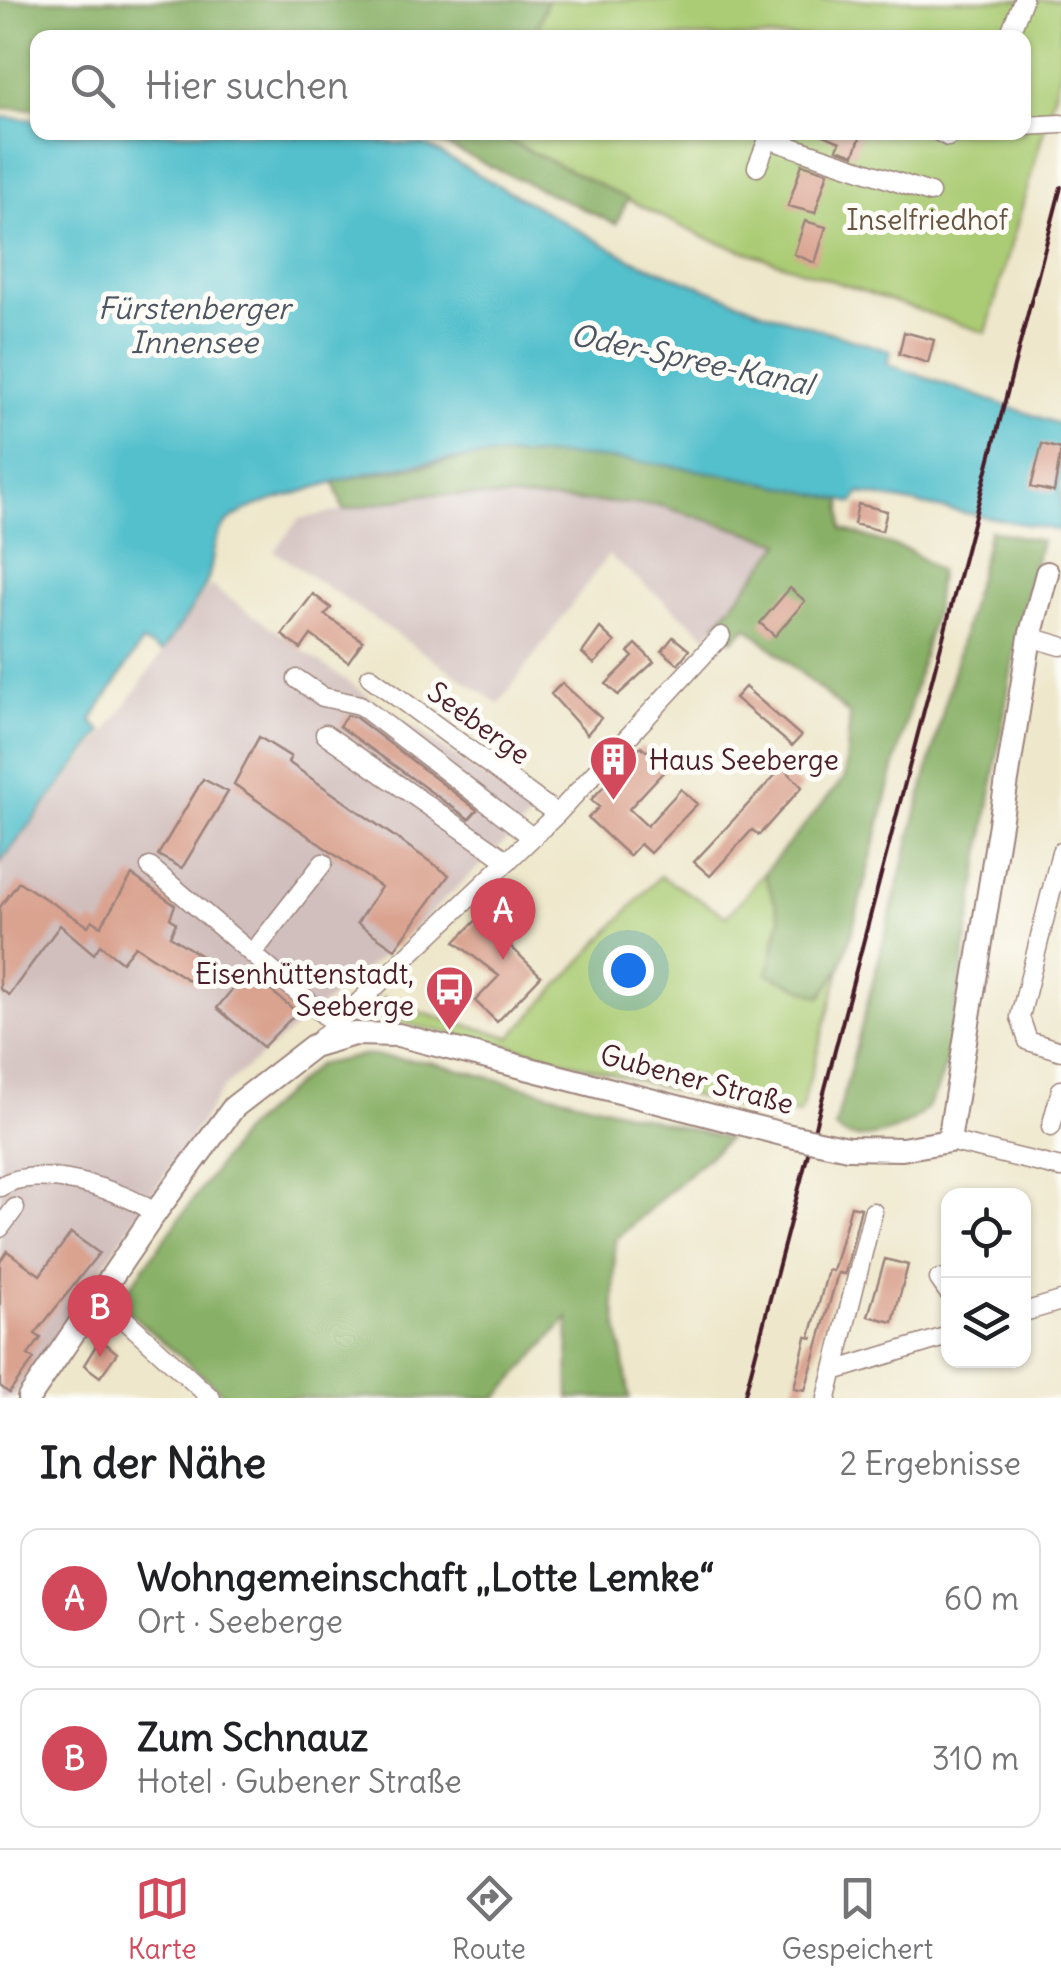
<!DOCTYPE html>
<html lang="de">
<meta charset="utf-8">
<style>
body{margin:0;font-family:Delius,sans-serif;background:#f2f2f2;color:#202124}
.controls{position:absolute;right:30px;bottom:30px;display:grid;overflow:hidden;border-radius:20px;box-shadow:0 2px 8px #0004}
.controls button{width:90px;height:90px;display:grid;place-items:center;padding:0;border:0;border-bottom:2px solid #e0e0e0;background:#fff;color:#202124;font:50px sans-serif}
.you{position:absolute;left:628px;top:970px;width:35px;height:35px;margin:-25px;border:8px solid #fff;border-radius:50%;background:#1a73e8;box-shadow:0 0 0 15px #1a73e833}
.badge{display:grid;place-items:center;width:65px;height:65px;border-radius:50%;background:#d1495b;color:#fff;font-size:32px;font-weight:700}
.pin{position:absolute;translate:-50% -82px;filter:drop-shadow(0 2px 5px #0008)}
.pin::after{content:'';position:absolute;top:52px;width:35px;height:30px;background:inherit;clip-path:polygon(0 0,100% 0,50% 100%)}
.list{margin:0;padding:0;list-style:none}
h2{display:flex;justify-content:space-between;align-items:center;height:130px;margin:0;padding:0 40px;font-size:42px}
h2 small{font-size:32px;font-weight:400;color:#757577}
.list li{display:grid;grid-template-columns:65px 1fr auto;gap:30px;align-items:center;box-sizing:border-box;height:140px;margin:0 20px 20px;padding:0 20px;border:2px solid #e0e0e0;border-radius:20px}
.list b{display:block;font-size:38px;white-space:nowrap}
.list p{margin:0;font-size:32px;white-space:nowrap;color:#757577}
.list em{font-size:32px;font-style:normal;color:#757577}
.icon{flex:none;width:55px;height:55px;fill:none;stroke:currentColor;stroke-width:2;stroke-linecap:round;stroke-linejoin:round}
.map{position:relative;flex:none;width:1061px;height:1398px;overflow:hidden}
.search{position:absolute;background:#fff;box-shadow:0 2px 8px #0004;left:30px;right:30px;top:30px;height:110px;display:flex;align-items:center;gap:25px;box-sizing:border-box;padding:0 35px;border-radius:20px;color:#757577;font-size:38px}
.sheet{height:450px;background:#fff}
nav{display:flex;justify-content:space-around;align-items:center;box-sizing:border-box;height:140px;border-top:2px solid #e0e0e0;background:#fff;font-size:28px;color:#757577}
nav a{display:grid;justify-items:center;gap:5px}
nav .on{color:#d1495b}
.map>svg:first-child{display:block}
.industrial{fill:#d1bfbd}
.green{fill:#abcc74;stroke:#7a7650;stroke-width:2.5}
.forest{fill:#88b066;stroke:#696848;stroke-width:2.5}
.water{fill:#53c0cc;stroke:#4e707c;stroke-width:2.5}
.building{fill:#daa390}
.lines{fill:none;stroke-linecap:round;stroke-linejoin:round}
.minor-casing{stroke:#9c837b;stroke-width:21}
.major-casing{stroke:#9c837b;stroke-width:26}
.minor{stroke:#fff;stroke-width:18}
.major{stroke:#fff;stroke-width:22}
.rail{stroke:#4a1f2b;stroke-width:4}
.major-bridge-casing{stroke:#9c837b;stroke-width:26;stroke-linecap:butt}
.major-bridge{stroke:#fff;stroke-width:22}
.labels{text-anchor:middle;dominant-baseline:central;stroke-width:10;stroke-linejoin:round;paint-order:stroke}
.park-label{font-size:28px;fill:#675341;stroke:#fdfcf7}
.street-label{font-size:28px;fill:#4a1f2b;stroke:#fdfcf7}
.poi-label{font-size:28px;fill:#4a1f2b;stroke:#fdfcf7;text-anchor:start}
.water-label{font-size:30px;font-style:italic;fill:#4d5763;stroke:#fdfcf7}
</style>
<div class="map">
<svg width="1061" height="1398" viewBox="0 0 1061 1398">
<rect width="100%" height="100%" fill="#fdfcf7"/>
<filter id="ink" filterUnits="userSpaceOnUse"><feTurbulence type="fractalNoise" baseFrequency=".01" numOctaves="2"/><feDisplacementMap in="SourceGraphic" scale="20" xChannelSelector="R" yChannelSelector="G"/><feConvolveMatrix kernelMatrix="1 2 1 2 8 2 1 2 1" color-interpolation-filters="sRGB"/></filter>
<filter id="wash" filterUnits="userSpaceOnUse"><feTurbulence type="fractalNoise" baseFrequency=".0048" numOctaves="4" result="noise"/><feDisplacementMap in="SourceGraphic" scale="40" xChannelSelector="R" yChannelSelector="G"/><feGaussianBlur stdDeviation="2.25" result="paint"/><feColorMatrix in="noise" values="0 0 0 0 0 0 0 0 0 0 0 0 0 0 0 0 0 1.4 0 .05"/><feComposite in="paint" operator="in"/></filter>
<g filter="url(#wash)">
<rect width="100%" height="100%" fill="#eee7cb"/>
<path class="industrial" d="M428 494 658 505 783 543 707 636 608 555 499 704 274 551 299 519Z
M210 585 535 813 406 936 225 1086 14 1398H0V864L105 734Z"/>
<path class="green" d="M547 0H1061V70L986 333 703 237 503 137 504 132H1024V38L535 37Z
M764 873 781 918 773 946 821 997 841 967 800 1114 727 1105 515 1047 366 1016 384 997 401 1007 511 1037 660 876 727 916Z"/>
<path class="forest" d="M0 0H547L535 37 38 38 37 109 0 108Z
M419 133H504L503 138 628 199 616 224Z
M587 454 725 471 842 500V529L910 551 939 571 935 609 853 928 841 967 821 997 768 974 781 918 764 873 845 777 850 715 747 627 732 640 716 624 782 543 658 505 428 494 343 510 334 481 480 456Z
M990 530 1041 541 1020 619 947 1060C942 1077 936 1098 923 1112 907 1130 852 1149 835 1128Z
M365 1055 430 1062 728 1139 615 1240 614 1304 630 1398H569L568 1318 497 1398H228L118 1303 243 1131 317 1065Z"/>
<path class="water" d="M0 117 37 120 38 132H235L425 145 631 259 770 314 891 351 887 364 1061 425V531L859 493 854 503C671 458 492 429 308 490 281 499 245 504 225 525 208 544 216 567 204 588 192 610 176 631 162 652L142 642 91 721 102 732 0 863Z"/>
<g id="blocks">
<path class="building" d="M817 132H862L854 155 837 149 840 142Z
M802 164 828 172 815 213 788 206Z
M805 221 826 227 815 263 794 254Z
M904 332 934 340 928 363 899 354Z
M1042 444 1061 449 1054 492 1031 487Z
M858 504 887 511 882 531 854 524Z
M790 588 805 601 775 636 760 623Z
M313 594 331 608 325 615 363 641 348 662 311 635 301 649 282 635Z
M600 628 615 642 594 664 582 653Z
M673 637 689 650 678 664 662 651Z
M636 644 654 662 618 695 606 684 633 657 628 652Z
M562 683 601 718 587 734 551 694Z
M745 687 801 736 792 746 735 698Z
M347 715 355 717 477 810 469 819 339 726Z
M259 737 291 757 288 762 449 875 395 949 357 923 381 887 234 784Z
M641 746 666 769 629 809 647 826 681 789 697 804 650 853 640 844 629 856 588 818 599 807 591 800Z
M783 767 802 787 759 835 752 830 710 876 694 862Z
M203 779 228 792 182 868 158 855Z
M132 875 175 905 170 918 176 923 170 936 209 961 196 985 135 946 122 962 100 945 94 954 60 925 9 995 0 989V907L19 882 88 926 92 920 101 926Z
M497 899 520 921 503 939 541 976 497 1022 475 1001 499 976 455 942Z
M247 971 297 1012 263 1047 217 1008Z
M851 1206 861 1208 845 1274 838 1273 805 1390 794 1388 806 1337 814 1338 810 1337 828 1270 833 1271Z
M71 1233 99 1253 35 1334 41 1338 28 1355 34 1359 9 1393 0 1386V1261L7 1251 40 1275Z
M885 1259 908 1265 893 1322 868 1316Z
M100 1339 117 1353 100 1377 84 1365Z"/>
</g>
</g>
<g filter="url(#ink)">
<use href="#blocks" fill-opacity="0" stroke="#9c837b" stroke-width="2.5"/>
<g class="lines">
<defs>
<path id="minor" d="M1008 38 1023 0
M1024 126 1061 124
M939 132 948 137
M757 167 768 139 930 193
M1030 637 1061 646
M370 677 557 814
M297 679 323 697 360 705 532 837
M325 734 508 861
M1061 852 1020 1017 1028 1041 1061 1051
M150 867 336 1025
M252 954 323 863
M314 1045 557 814 721 636
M1051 1127 1061 1090
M949 1141 1061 1168
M0 1187C35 1163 122 1189 155 1213
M0 1228 15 1208
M939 1279 948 1292
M99 1296 211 1398
M1024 1312 1061 1301
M834 1371 948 1336
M827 1398 873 1212"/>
<path id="major" d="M848 1148 902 1149 949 1141 1030 637 1047 573
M29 1398 155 1213 234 1107 313 1046 354 1034 398 1035 786 1135"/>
</defs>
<use href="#minor" class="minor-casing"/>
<use href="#major" class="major-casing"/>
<use href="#minor" class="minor"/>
<use href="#major" class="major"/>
<path class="rail" d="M744 1398 1061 187"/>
<defs>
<path id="major-bridge" d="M786 1135 848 1148"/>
</defs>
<use href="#major-bridge" class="major-bridge-casing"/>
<use href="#major-bridge" class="major-bridge"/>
</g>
</g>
<defs>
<symbol id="building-pin" viewBox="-11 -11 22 30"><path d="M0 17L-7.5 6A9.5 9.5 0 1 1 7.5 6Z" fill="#d1495b" stroke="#fdfcf7"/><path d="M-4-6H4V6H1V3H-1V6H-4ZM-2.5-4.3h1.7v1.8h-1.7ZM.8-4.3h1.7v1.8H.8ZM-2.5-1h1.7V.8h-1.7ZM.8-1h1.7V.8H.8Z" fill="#fff"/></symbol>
<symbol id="bus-pin" viewBox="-11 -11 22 30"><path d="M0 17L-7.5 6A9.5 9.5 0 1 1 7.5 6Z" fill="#d1495b" stroke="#fdfcf7"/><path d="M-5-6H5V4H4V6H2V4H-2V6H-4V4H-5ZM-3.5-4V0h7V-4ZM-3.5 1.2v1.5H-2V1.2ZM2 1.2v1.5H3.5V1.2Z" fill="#fff"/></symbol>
</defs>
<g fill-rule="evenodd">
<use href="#building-pin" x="586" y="732" width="55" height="75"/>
<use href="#bus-pin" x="422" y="962" width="55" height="75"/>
</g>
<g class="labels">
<g class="park-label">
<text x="927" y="220">Inselfriedhof</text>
</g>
<g class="street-label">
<text transform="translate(479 723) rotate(36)">Seeberge</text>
<text transform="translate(697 1079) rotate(15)">Gubener Straße</text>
</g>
<g class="poi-label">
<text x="649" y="760">Haus Seeberge</text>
<text x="414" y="974" text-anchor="end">Eisenhüttenstadt,<tspan x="414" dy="32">Seeberge</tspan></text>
</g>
<g class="water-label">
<text x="194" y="308">Fürstenberger<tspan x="194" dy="34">Innensee</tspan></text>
<text transform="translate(692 359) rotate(12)">Oder-Spree-Kanal</text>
</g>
</g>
</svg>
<div class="controls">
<button><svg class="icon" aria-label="locate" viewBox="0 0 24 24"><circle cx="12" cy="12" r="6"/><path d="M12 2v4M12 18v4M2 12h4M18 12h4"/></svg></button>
<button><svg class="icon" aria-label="layers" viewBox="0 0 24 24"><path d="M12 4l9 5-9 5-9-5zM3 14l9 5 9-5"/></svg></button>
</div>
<div class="you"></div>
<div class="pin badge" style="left:503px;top:960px">A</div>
<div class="pin badge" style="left:100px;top:1357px">B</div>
<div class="search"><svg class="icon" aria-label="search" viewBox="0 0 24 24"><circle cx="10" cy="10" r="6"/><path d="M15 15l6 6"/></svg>Hier suchen</div>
</div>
<section class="sheet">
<h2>In der Nähe<small>2 Ergebnisse</small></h2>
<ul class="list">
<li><span class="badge">A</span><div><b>Wohngemeinschaft „Lotte Lemke“</b><p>Ort · Seeberge</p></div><em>60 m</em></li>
<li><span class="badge">B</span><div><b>Zum Schnauz</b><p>Hotel · Gubener Straße</p></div><em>310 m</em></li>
</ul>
</section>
<nav>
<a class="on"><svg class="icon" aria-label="map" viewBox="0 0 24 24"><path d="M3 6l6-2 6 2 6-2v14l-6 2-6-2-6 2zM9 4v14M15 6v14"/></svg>Karte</a>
<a><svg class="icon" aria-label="directions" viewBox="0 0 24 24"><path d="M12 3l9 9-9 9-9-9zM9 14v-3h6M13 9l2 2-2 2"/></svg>Route</a>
<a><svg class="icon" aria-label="saved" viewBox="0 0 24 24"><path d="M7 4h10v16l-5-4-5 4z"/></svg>Gespeichert</a>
</nav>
